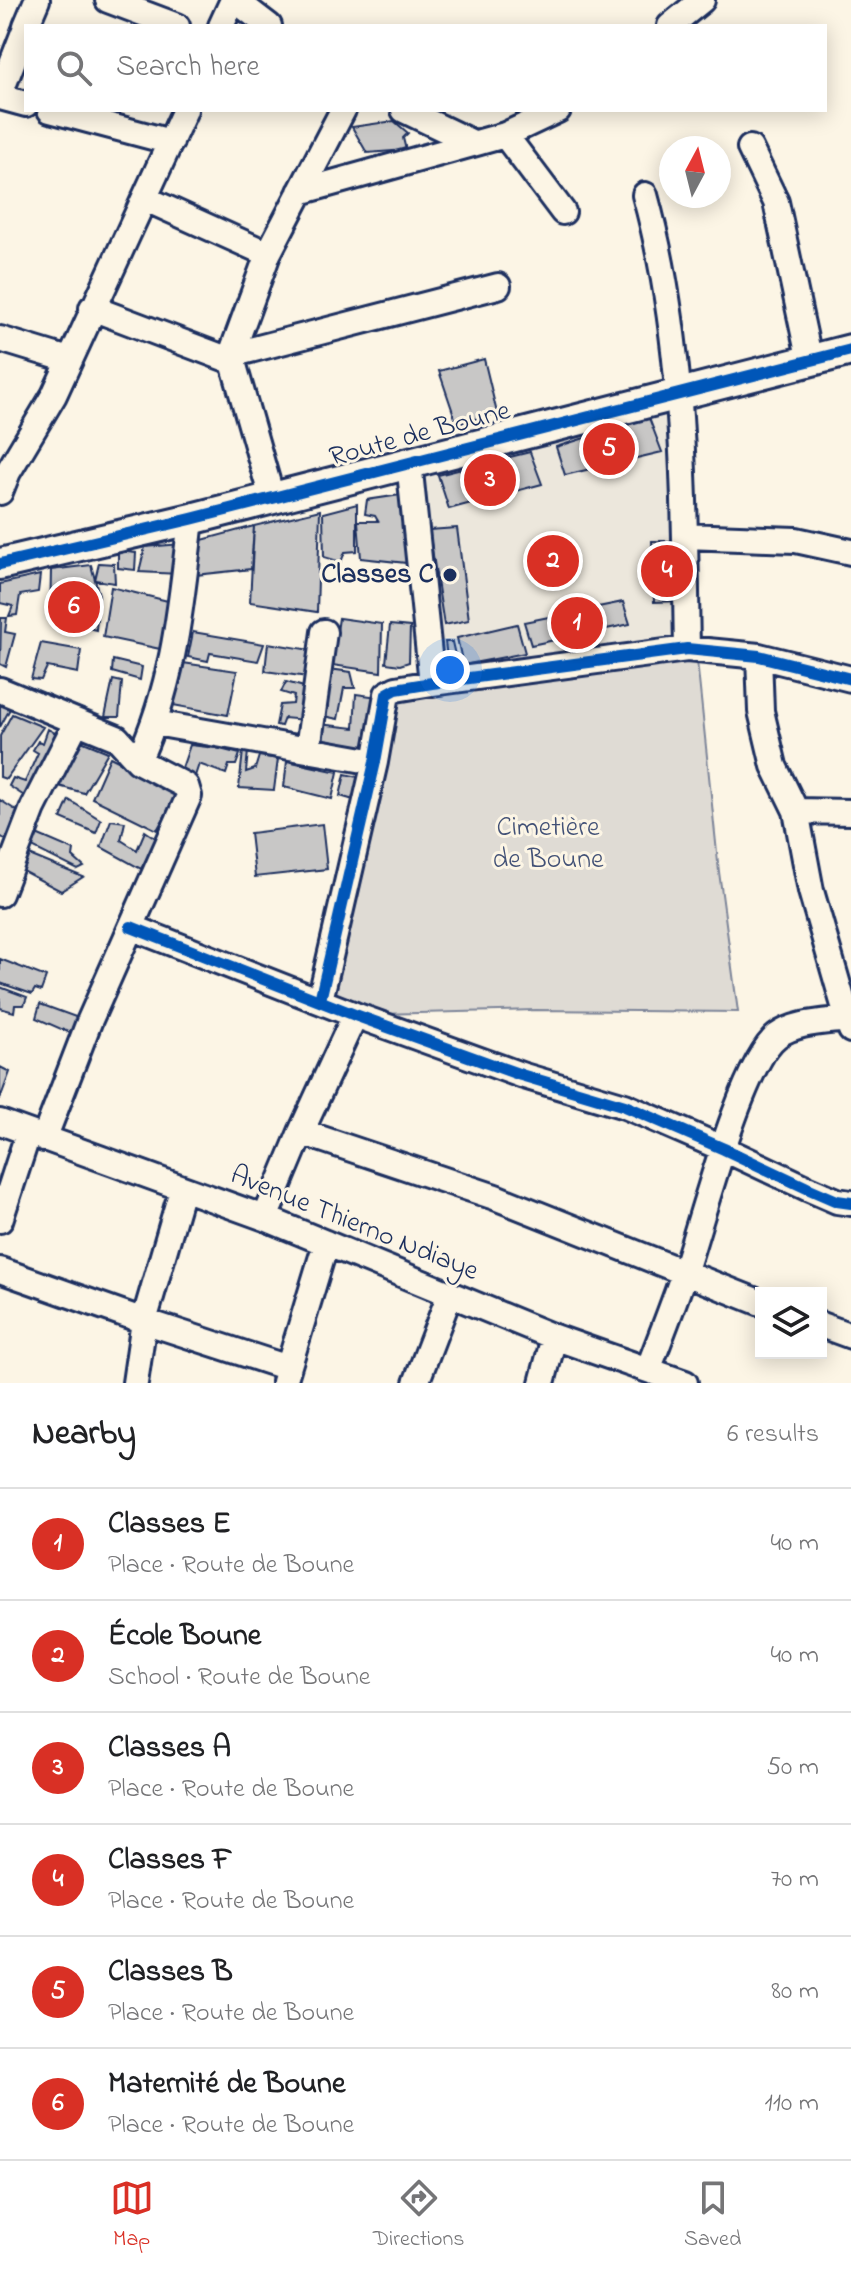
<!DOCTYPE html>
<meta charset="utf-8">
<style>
body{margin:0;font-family:"Indie Flower",sans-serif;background:#f6f6f6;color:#202124}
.controls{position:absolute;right:24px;bottom:24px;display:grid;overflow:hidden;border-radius:0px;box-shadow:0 4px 20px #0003}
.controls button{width:72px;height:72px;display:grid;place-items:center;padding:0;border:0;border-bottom:2px solid #e0e0e0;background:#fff;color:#202124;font:40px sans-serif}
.compass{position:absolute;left:659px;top:136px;width:72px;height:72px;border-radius:50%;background:#fff;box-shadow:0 4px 20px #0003;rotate:7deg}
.you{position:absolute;left:450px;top:670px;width:28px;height:28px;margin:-20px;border:6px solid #fff;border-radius:50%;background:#1a73e8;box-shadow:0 0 0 12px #1a73e833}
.badge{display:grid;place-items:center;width:52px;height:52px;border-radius:50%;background:#d93025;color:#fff;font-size:26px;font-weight:700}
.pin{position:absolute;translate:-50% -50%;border:4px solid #fff;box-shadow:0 2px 8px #0006}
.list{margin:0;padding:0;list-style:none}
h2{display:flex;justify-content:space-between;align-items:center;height:104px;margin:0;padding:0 32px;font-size:34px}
h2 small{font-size:26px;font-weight:400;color:#757577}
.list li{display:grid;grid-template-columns:52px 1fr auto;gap:24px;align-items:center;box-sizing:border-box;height:112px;padding:0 32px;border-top:2px solid #e0e0e0}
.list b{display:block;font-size:30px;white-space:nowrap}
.list p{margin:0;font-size:26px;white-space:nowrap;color:#757577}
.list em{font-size:26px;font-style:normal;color:#757577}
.icon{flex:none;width:44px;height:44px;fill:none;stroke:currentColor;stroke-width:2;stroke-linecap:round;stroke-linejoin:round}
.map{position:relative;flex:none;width:851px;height:1383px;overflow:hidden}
.search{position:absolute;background:#fff;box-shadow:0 4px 20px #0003;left:24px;right:24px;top:24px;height:88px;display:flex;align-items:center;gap:20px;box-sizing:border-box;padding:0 28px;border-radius:0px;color:#757577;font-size:30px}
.sheet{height:776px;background:#fff}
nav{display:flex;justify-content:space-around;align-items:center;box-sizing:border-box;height:112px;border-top:2px solid #e0e0e0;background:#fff;font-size:22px;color:#757577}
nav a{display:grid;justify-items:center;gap:4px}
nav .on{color:#d93025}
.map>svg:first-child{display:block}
.built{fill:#ece7dc}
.green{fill:#dfdbd4;stroke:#7d8599;stroke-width:2}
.building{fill:#c8c7c6;stroke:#1b2f5e;stroke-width:2}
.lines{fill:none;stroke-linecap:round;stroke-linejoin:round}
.minor-casing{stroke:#1b2f5e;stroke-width:30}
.tertiary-casing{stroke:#1b2f5e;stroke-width:36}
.minor{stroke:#fcf5e5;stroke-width:24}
.tertiary{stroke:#fcf5e5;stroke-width:30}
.cycleway-casing{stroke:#fcf5e5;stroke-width:17}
.cycleway{stroke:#0057b8;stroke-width:12}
.poi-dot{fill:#1b2f5e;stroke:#fcf5e5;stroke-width:3}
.labels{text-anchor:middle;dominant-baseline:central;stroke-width:6;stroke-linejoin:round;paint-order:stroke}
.street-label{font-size:28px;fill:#1b2f5e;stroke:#fcf5e5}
.poi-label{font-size:28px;font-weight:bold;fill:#1b2f5e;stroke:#fcf5e5;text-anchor:end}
.park-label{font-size:28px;fill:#425176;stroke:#fcf5e5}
</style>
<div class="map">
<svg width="851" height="1383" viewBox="0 0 851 1383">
<rect width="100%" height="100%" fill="#fcf5e5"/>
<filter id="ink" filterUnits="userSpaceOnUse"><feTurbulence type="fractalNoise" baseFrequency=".0125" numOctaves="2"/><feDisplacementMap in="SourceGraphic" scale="16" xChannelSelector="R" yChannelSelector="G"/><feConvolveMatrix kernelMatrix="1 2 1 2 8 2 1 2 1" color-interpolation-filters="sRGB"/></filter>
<g filter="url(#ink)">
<path class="built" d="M675 411 681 643 441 677 419 479Z"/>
<path class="green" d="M696 651 719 872 738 1012 535 1010 379 1014 330 992 397 699Z"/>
<path class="building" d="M394 121 408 133 403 138 406 150 367 153 352 127Z
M484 359 497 413 457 424 439 371Z
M649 418 662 452 565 475 556 447Z
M530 452 542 484 449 509 438 475Z
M407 494 416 564 361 558 358 521H378L375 516 365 514 367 500Z
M357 504V551L345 552 341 562 324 557 323 513Z
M320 510 317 612 250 602 254 526Z
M254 526 251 569 195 575 202 540Z
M457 528 469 620 444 625 429 530Z
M652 541H680L682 601 654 602Z
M182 544 179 574 139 572 145 547Z
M118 551 136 553 135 570 118 568Z
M99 563 114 564 115 583 95 580Z
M91 565 99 595 96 630 50 619 51 570Z
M40 575 38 592 20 595 17 615 9 616 13 606 0 603V584Z
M111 587 176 603 165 650 103 637Z
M623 602 630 624 531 645 524 622Z
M1 618H7L5 632 15 634 6 667 0 664Z
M339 618 382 624 381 672 332 665Z
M517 624 525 653 463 665 457 638Z
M390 625 410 627 409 662 400 665 386 663Z
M193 632 264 644 258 661 210 653 208 661 188 657Z
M445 642H452L457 664 454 672 449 673Z
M41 643 81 650 78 673 47 667 41 680 31 679Z
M268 643 317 651 315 678 265 671Z
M113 660 142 667 140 680 112 672Z
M183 663 237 671 228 715 173 705Z
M329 669 351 672 355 688H344L338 719 323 716Z
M113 680 122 682 119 717H105Z
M286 682 311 689 305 720 284 718 281 726 276 725 280 705 293 704 294 696 281 692Z
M356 694 379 697 373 748 320 739 318 724 354 728Z
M0 702 11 707 0 727Z
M12 714 43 727 6 779 0 777V736Z
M48 729 64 738 32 801 9 786 13 778 25 782 38 753 33 750 38 741 43 743Z
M74 738 108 752 84 793 55 785Z
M190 745 216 748 240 754 236 765H229L226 774 199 764 195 776 181 771Z
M243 751H248L246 772 255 769 259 756 278 759 274 790 239 788Z
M110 757 179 791 157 830 92 798Z
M287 761 338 772 332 799 284 787Z
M345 774 367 779 357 801 340 796Z
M0 800 25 816 11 843 0 836Z
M69 800 101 820 96 833 61 818Z
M111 820 125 822 121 840 137 850 145 831 157 839 141 869 101 847Z
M322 824 327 869 255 877 250 833Z
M34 833 74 850 73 857 84 867 78 870 26 844Z
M27 854 83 877 61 891 21 870Z
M0 959 46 977 41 991 35 989 32 994 0 983Z
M0 987 27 997 24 1005H15L14 1012 0 1008Z
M40 1004 84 1020 77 1036 36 1018Z
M0 1067 10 1072 0 1099Z"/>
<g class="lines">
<defs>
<path id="minor" d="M108 0 177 26
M235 0 269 26
M26 26 37 0
M221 26 233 0
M670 26 702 0
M0 94 26 27
M0 97 26 104
M50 110 171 142
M404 110 473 143
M505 135 563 212
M750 148 776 202 810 362
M300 192 505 135 558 110
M645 195C686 343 684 497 687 649
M146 199 268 254
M92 308 232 361
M0 339 69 360
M231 355 498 286
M409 462 432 683
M0 492 8 472 54 395 185 110
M272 498 231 355 268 254 343 110
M685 536 796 540 851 552
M759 656 761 711 774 766 796 811 811 891 851 1030
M0 690 117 738 138 761 186 786 189 796 89 1022 44 1139
M155 723 375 762
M308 749 324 632
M138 761C175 682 181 604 191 519
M796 811 851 812
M0 894 33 808 76 723
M131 927 355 1015 521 1075 625 1106 724 1149 807 1188 837 1201 851 1203
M320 1000 375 762 387 694 396 689 432 683 687 649 759 656 851 679
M0 1122 265 1218 554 1337 685 1383
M301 1132 495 1197 761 1303
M265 1218 301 1132 355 1015
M0 1220 28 1134
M0 1270 144 1321 288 1368
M821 1325 851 1336
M648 1370C660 1338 673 1306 684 1273 701 1224 741 1064 777 1036 795 1022 825 1022 847 1019
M284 1382 326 1243
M135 1383 144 1321 182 1190
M416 1383 450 1294
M542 1383 554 1337"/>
<path id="tertiary" d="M0 564 191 519 851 350"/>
</defs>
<use href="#minor" class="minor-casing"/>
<use href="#tertiary" class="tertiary-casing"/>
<use href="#minor" class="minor"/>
<use href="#tertiary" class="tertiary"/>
<defs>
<path id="cycleway" d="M0 564 191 519 851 350
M131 927 355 1015 521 1075 625 1106 724 1149 807 1188 837 1201 851 1203
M320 1000 375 762 387 694 396 689 432 683 687 649 759 656 851 679"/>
</defs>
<use href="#cycleway" class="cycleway-casing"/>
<use href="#cycleway" class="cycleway"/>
</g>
</g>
<circle class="poi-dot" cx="450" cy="575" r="8"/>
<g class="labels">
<g class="street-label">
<text transform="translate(420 435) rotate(-15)">Route de Boune</text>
<text transform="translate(354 1224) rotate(22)">Avenue Thierno Ndiaye</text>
</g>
<g class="poi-label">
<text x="434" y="575">Classes C</text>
</g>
<g class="park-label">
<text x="548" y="828">Cimetière<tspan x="548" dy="32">de Boune</tspan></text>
</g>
</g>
</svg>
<div class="controls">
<button><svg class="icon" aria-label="layers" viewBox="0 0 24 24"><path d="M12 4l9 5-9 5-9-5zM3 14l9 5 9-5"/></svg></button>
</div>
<svg class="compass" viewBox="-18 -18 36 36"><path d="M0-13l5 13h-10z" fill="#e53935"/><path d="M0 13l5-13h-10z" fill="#757577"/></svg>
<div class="you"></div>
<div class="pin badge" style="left:577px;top:623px">1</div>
<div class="pin badge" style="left:553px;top:561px">2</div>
<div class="pin badge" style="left:490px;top:480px">3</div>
<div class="pin badge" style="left:667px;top:571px">4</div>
<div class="pin badge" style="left:609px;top:449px">5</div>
<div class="pin badge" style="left:74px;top:607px">6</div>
<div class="search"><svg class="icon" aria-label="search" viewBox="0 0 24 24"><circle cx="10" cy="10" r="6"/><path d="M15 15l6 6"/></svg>Search here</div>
</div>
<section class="sheet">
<h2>Nearby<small>6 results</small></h2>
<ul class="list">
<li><span class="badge">1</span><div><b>Classes E</b><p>Place · Route de Boune</p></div><em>40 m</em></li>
<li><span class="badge">2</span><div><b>École Boune</b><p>School · Route de Boune</p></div><em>40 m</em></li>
<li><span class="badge">3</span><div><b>Classes A</b><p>Place · Route de Boune</p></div><em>50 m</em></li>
<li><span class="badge">4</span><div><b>Classes F</b><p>Place · Route de Boune</p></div><em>70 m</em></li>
<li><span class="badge">5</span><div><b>Classes B</b><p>Place · Route de Boune</p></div><em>80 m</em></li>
<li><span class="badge">6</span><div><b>Maternité de Boune</b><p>Place · Route de Boune</p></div><em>110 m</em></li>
</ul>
</section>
<nav>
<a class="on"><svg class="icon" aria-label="map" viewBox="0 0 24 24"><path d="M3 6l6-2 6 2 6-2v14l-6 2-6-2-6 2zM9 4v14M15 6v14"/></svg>Map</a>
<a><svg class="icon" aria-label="directions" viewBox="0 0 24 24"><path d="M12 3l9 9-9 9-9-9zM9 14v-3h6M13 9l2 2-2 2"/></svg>Directions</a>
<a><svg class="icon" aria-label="saved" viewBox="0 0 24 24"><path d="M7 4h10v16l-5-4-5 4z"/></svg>Saved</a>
</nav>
